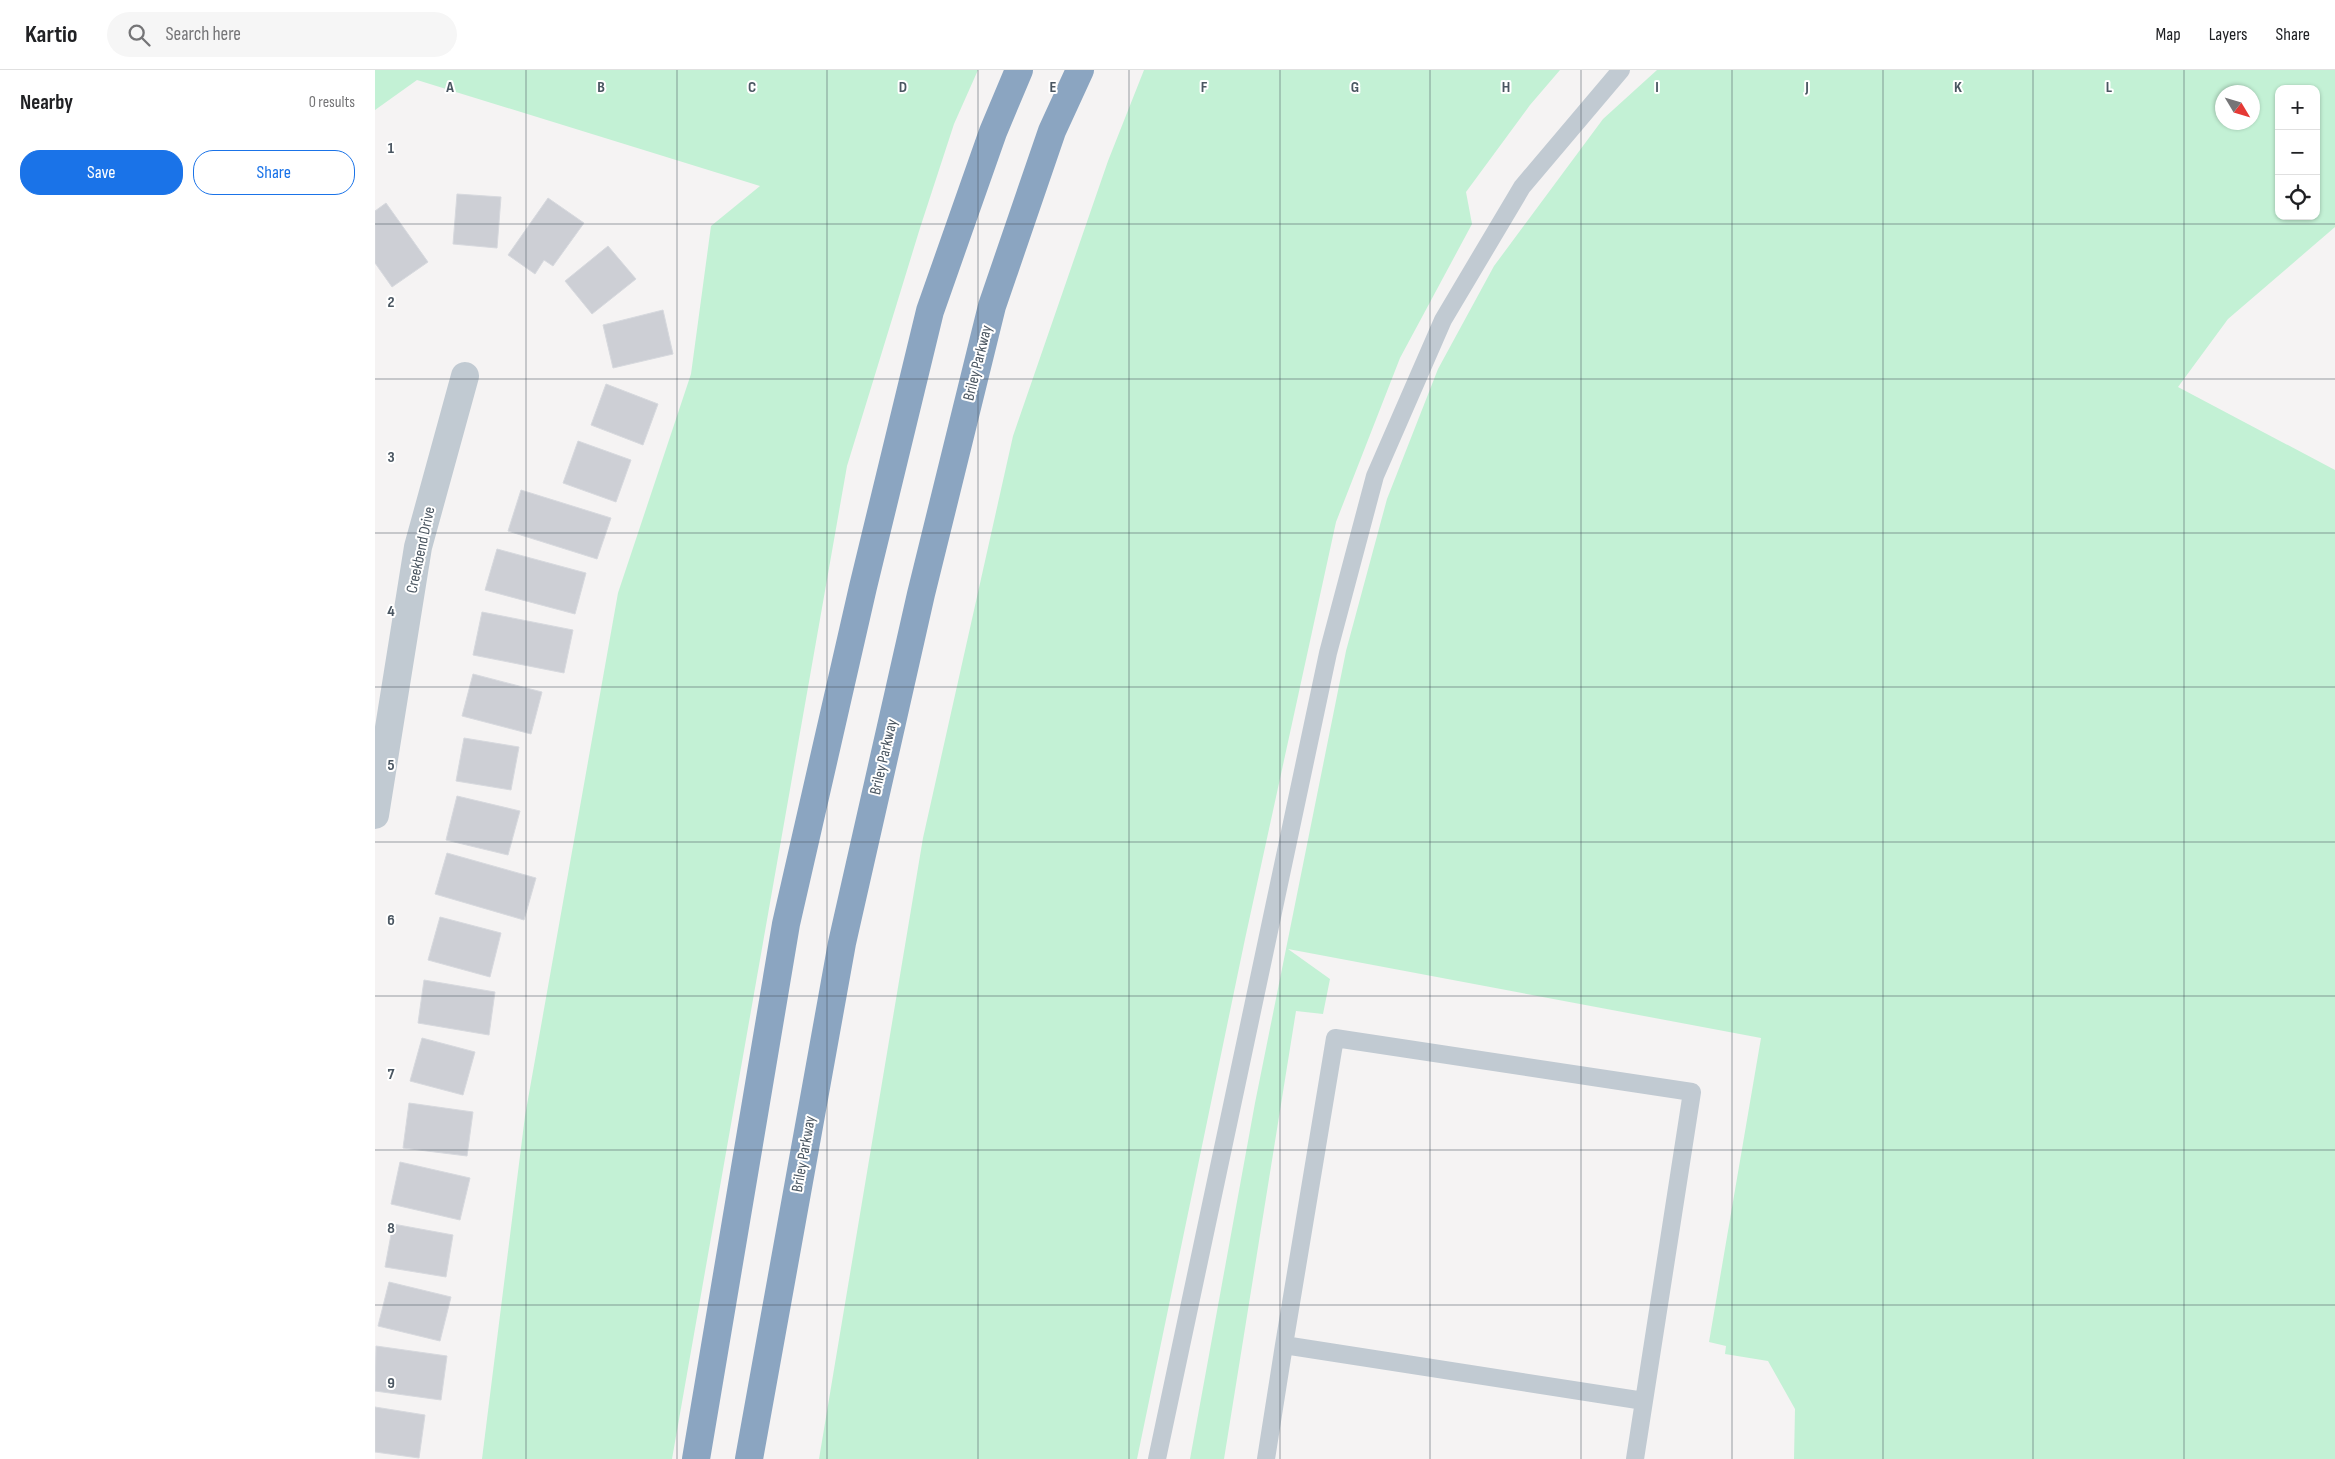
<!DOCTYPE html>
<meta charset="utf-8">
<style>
body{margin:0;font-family:"Sofia Sans Condensed",sans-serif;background:#f6f6f6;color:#202124}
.controls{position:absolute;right:15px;top:15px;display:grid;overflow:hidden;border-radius:10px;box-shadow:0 1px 4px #0004}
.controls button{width:45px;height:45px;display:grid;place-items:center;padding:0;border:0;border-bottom:1px solid #e0e0e0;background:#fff;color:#202124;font:25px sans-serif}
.compass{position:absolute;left:1840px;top:15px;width:45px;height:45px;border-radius:50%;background:#fff;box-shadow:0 1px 4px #0004;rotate:128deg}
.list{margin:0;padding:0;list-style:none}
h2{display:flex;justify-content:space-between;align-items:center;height:65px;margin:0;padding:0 20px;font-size:21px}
h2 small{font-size:16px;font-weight:400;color:#757577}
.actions{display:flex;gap:10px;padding:15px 20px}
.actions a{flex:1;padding:11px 0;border:1px solid #1a73e8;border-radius:20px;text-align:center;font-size:18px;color:#1a73e8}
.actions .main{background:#1a73e8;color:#fff}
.icon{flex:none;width:28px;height:28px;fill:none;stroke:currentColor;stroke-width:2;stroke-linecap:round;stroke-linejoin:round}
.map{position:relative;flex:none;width:1960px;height:1389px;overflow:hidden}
header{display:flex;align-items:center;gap:30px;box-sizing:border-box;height:70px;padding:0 25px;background:#fff;border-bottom:1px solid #e0e0e0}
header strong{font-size:24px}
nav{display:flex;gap:28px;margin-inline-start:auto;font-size:18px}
.search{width:350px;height:45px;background:#f6f6f6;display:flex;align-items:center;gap:12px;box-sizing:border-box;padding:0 18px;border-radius:28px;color:#757577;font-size:19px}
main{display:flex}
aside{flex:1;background:#fff}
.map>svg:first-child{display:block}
.green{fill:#c3f1d5;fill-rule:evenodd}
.building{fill:#cdcfd5;stroke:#d7d9de}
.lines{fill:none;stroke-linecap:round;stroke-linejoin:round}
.lane{stroke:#c1cad2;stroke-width:18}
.street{stroke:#c1cad2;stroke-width:28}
.highway{stroke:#8ba5c1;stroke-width:28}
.grid{fill:none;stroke:#4a5661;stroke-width:1;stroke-opacity:0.55}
.labels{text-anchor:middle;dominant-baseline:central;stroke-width:4;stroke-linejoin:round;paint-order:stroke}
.street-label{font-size:16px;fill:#4a5661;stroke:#fff}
.grid-label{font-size:16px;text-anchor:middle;font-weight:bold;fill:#4a5661;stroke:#fff;stroke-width:4;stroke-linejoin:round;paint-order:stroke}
</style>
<header>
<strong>Kartio</strong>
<div class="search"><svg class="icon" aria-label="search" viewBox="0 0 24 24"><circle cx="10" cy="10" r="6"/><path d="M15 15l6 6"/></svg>Search here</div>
<nav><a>Map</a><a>Layers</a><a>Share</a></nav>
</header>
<main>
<aside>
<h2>Nearby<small>0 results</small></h2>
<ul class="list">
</ul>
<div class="actions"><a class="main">Save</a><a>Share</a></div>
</aside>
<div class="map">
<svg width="1960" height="1389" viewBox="0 0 1960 1389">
<rect width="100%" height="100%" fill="#f5f3f3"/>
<path class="green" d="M0 0H603L579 54 545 158 472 396 297 1389H107L150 1046 243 523 316 304 336 156 385 116 42 10 0 40Z
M769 0H1185L1155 35 1091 122 1097 154 1025 288 961 452 870 869 762 1389H444L548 768 638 366 733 91Z
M1282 0H1960V157L1853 249 1803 317 1960 400V1389H1419L1420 1339 1393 1291 1350 1284 1351 1276 1334 1272 1386 968 913 879 955 909 948 944 921 941 849 1389H815L880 1033 971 581 1012 429 1063 299 1119 196 1228 49ZM1904 19H1941V146H1904ZM1848 22H1878V52H1848Z"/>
<path class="building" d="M82 124 126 127 122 178 78 174Z
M173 128 209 153 178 196 169 190 160 204 133 185Z
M11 133 53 192 17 217 0 193V141Z
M233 176 261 209 217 244 190 211Z
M288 240 298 284 238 298 228 255Z
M231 314 283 334 268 375 216 355Z
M203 371 256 390 241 432 188 413Z
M146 420 236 448 222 489 133 461Z
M122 479 211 503 200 544 110 520Z
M107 542 198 560 189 603 98 585Z
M98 604 167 622 156 664 87 646Z
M89 668 144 677 136 720 81 711Z
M82 726 145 741 133 785 71 770Z
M72 783 161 808 149 850 60 824Z
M65 847 126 863 115 907 53 890Z
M49 910 120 922 114 965 43 953Z
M47 968 100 982 88 1025 35 1011Z
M34 1033 98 1042 92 1086 28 1078Z
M25 1092 95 1108 85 1150 16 1134Z
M18 1154 78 1165 71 1207 10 1197Z
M14 1212 76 1227 65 1271 3 1256Z
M1 1276 72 1286 66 1330 0 1321Z
M0 1337 50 1345 44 1388 0 1382Z"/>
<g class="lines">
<path class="lane" d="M909 1275 960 968 1317 1022 1260 1389
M782 1389 953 583 1000 406 1068 250 1147 117 1246 0
M891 1389 909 1275 1269 1331"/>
<path class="street" d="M0 745 43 477 90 306"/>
<path class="highway" d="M321 1389 411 854 488 517 555 241 618 62 644 0
M374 1389 467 873 546 524 617 236 677 61 705 0"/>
</g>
<path class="grid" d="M151 0V1389M302 0V1389M452 0V1389M603 0V1389M754 0V1389M905 0V1389M1055 0V1389M1206 0V1389M1357 0V1389M1508 0V1389M1658 0V1389M1809 0V1389M0 154H1960M0 309H1960M0 463H1960M0 617H1960M0 772H1960M0 926H1960M0 1080H1960M0 1235H1960"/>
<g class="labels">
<g class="street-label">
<text transform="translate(603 293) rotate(-76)">Briley Parkway</text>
<text transform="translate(46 480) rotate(-78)">Creekbend Drive</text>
<text transform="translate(509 687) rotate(-77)">Briley Parkway</text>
<text transform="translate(429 1084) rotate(-80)">Briley Parkway</text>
</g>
</g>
<g class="grid-label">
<text x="75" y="22">A</text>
<text x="226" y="22">B</text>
<text x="377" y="22">C</text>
<text x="528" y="22">D</text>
<text x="678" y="22">E</text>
<text x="829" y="22">F</text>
<text x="980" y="22">G</text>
<text x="1131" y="22">H</text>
<text x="1282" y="22">I</text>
<text x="1432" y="22">J</text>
<text x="1583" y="22">K</text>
<text x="1734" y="22">L</text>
<text x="16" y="83">1</text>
<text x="16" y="237">2</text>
<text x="16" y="392">3</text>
<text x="16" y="546">4</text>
<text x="16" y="700">5</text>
<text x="16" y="855">6</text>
<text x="16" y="1009">7</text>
<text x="16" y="1163">8</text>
<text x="16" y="1318">9</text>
</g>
</svg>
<div class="controls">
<button>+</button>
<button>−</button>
<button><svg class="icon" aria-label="locate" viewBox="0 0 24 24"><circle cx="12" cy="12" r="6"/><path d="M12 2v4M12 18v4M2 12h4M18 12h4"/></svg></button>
</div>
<svg class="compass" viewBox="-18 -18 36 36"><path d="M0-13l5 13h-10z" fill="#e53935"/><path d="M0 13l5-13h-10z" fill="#757577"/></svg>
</div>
</main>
